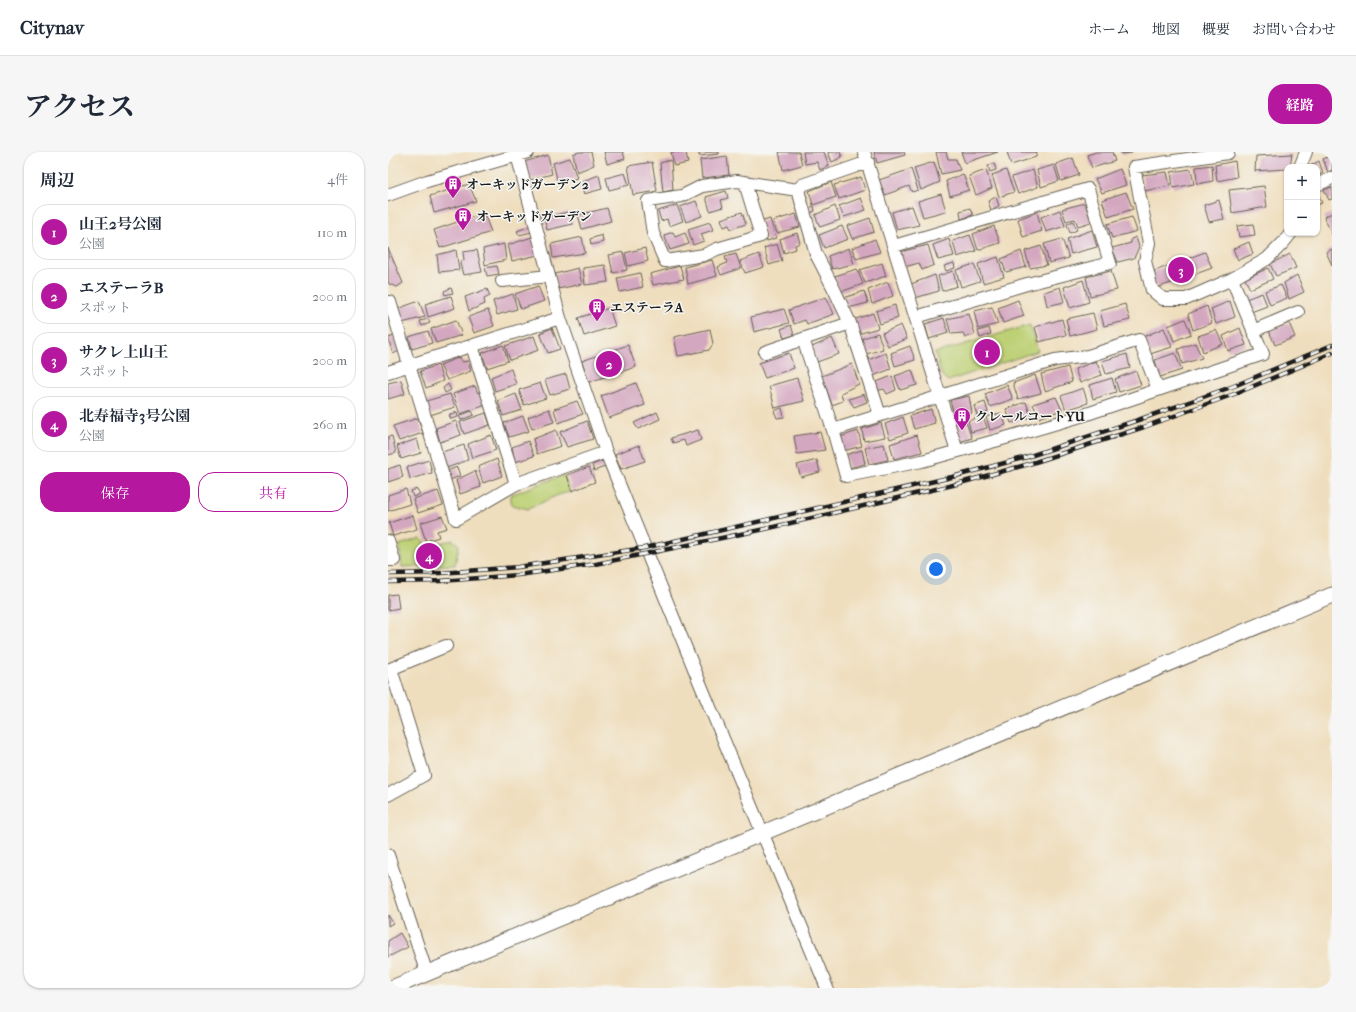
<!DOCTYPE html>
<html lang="ja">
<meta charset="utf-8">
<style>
body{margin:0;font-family:"IM FELL French Canon","Noto Serif JP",serif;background:#f6f6f7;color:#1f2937}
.controls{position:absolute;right:12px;top:12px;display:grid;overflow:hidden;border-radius:8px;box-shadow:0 1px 3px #0004}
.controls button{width:36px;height:36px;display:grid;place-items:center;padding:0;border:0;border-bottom:1px solid #e0e1e3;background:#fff;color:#1f2937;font:20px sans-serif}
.you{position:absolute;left:548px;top:417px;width:14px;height:14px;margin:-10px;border:3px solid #fff;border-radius:50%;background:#1a73e8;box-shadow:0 0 0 6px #1a73e833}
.badge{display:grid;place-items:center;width:26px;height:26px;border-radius:50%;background:#b5179e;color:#fff;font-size:13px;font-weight:700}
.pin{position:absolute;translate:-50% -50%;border:2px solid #fff;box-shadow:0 1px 4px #0006}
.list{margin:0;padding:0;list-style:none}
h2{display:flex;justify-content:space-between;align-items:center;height:52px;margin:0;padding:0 16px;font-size:17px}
h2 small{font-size:13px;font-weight:400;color:#747a83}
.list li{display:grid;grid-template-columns:26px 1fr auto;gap:12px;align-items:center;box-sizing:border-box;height:56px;margin:0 8px 8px;padding:0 8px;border:1px solid #e0e1e3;border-radius:16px}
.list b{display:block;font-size:15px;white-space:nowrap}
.list p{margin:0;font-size:13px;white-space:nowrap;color:#747a83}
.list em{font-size:13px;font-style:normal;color:#747a83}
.actions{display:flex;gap:8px;padding:12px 16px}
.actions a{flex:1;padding:9px 0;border:1px solid #b5179e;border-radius:16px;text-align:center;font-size:14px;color:#b5179e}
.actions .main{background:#b5179e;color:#fff}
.map{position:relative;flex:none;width:944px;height:836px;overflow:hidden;border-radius:16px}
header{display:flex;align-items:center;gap:24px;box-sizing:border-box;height:56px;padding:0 20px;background:#fff;border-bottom:1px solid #e0e1e3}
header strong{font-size:19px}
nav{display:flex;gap:22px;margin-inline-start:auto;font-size:14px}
.intro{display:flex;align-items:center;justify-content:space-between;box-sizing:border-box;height:96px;padding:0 24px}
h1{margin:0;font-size:28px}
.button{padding:10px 18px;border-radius:16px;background:#b5179e;color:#fff;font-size:14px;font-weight:700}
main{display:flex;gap:24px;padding:0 24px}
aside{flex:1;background:#fff;border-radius:16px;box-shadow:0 1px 3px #0004}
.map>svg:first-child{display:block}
.green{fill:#bdd074;stroke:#6c7648}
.building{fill:#d4a7c0}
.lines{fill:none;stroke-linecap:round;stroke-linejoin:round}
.minor-casing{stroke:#666054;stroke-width:14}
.tertiary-casing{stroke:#666054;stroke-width:17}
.minor{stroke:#fff;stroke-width:12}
.tertiary{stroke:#fff;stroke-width:15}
.rail-casing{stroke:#1c1c1c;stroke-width:4.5}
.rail{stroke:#f6f6f2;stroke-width:3;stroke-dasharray:9;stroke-linecap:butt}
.labels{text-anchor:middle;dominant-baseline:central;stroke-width:3;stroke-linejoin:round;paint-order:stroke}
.poi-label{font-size:13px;font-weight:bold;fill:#1c1c1c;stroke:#f6f6f2;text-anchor:start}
</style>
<header>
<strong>Citynav</strong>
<nav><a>ホーム</a><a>地図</a><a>概要</a><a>お問い合わせ</a></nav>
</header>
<div class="intro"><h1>アクセス</h1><a class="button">経路</a></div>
<main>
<aside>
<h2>周辺<small>4件</small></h2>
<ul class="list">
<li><span class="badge">1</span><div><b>山王2号公園</b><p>公園</p></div><em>110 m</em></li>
<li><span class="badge">2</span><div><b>エステーラB</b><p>スポット</p></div><em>200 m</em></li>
<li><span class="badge">3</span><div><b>サクレ上山王</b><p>スポット</p></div><em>200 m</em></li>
<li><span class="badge">4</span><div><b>北寿福寺3号公園</b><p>公園</p></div><em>260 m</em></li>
</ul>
<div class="actions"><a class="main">保存</a><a>共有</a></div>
</aside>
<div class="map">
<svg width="944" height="836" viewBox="0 0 944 836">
<rect width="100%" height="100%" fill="#f6f6f2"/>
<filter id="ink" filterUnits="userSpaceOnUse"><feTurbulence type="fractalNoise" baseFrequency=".025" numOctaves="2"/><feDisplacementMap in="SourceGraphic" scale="8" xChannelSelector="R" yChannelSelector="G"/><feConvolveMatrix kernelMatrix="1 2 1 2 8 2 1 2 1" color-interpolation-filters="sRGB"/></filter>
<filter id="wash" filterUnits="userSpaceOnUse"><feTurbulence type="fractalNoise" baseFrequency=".012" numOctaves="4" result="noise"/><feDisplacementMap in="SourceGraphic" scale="16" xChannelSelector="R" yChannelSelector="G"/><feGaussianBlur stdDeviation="0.9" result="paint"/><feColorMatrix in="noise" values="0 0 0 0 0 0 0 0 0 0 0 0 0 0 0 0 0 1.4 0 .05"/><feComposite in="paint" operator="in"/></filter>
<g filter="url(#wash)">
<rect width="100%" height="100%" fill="#efdebd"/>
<path class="green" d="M642 173 650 199 560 229 554 224 547 201Z
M176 323 182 340 170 343 140 357 124 353 122 343Z
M33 386 38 394 65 388 71 393 67 413 14 415 11 393Z"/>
<g id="blocks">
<path class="building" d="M191 0H203L206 13 189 20 185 2Z
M216 0H235L237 7 219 12Z
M283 0H298L300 11 286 14Z
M311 0H331V2L311 4Z
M391 0H411L414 13 395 18Z
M415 0H436L441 14 432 18 429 10 417 12Z
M440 0H452L454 5 444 10Z
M486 0H516L517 3 489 11Z
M548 0H558L560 7H568L572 18 553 22Z
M573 0H610L577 11Z
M619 0H649L648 5 623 13Z
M708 0H724L727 9 704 16 699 3Z
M733 0H744V1L733 2Z
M904 2 902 15H899V17L867 19 868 4Z
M160 3 164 22 142 28 136 10Z
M944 3V18L940 20 935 7Z
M339 4 341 23 314 26 312 8Z
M182 6 189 26 170 31 165 11Z
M685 6 691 23 673 29 668 12Z
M283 8 285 38 275 40 272 11Z
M847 9 849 25 829 29 827 13Z
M931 9 935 21 929 24V15H920Z
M264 10 269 39 245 43 240 14Z
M546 10 552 30 533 38 526 16Z
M606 11 608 18 602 20 600 14Z
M666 13 671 29 653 35 649 18Z
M824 13 825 29 809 32 808 15Z
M523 17 530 38 524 40 521 34 497 43 491 28Z
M732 17 738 33 714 41 707 27Z
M803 17 806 32 785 36 783 20Z
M598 18 604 36 588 43 581 24Z
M618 18 626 40 611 45 604 23Z
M645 18 650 35 630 42 624 25Z
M779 20 782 34 756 39 754 23Z
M237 21 241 33 221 38 218 26Z
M575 22 581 38 562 44 558 29Z
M211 23 214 37 196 42 192 30Z
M473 25 477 38 451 47 446 33Z
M443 30 448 45 425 53 421 39Z
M81 32 88 49 46 61 42 44Z
M876 34 879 55 844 61 841 38Z
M944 35V47L941 48 936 38Z
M338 39 340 46 333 48 335 55 322 59 318 45Z
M738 40 745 57 720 65 714 48Z
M929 40 934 51 929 53Z
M553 42 558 59 535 65 530 49Z
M608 45 611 54 603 58 600 49Z
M473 46 478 58 456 65 451 54Z
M831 48 836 67 821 70 816 53Z
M308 49 314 64 298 70 292 55Z
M697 51 703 70 690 74 687 67 678 69 674 57Z
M289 53 295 69 281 74 279 67 273 69 270 59Z
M426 54 427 59 422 61 421 56Z
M447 54 452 68 432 75 427 63Z
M524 54 531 73 509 78 504 60Z
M219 56 223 69 194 77 190 63Z
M582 56 585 63 573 67 572 59Z
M672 58 677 74 658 80 653 65Z
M181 60 185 72 159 78 156 65Z
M354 60 358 72 343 77 341 73 336 75 333 67Z
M649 60 654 79 635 85 630 67Z
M96 61 103 80 52 96 46 78Z
M944 61V83L936 65Z
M408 62 412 75 389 81 385 69Z
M744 65 749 79 724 86 719 72Z
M482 66 486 80 464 87 459 74Z
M382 67 388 86 379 89 372 70Z
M685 69 689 78 682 81 679 72Z
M322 70 325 78 313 82 316 89 305 93 300 77Z
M865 72 867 83 851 85 849 74Z
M142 74 144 80 131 83 129 79Z
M454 74 460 87 436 96 431 83Z
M606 74 612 91 590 98 585 82Z
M704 78 709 95 683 102 679 87Z
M285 80 287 85 297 81 301 92 282 98 276 83Z
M409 81 412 91 407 93 408 97 396 101 392 87Z
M214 83 215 90 203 93 202 87Z
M582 83 588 99 569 105 565 89Z
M144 85 150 103 124 109 120 93Z
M194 85 197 101 165 106 163 92Z
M748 85 751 95 746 106 730 110 724 96 743 91V87Z
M487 87 492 100 468 107 464 96Z
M561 87 566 104 550 108 545 93Z
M674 87 681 106 661 111 656 92Z
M861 90 865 102 850 108 845 97Z
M116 92 118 108 97 113 95 97Z
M389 92 394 109 381 113 376 96Z
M540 93 546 113 534 118 531 111 516 115 512 100Z
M653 94 659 113 642 116 637 99Z
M0 96 15 131 9 135 1 132 0 129Z
M257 96 260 109 240 114 237 101Z
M461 96 466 112 444 117 440 104Z
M944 97V113L938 100Z
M68 98 71 118 51 120 49 103Z
M89 98 94 120 75 123 72 111 76 108 75 100Z
M633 99 638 115 618 120 613 107Z
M235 100 239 118 225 121 221 103Z
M817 100 824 116 769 136 764 120Z
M348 102 353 116 333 123 330 115 339 111 337 105Z
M371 102 376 115 357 121 352 109Z
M902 102 908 116 888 124 882 112Z
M610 105 616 125 595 131 590 112Z
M324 108 329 124 300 132 297 115Z
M494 111 498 124 477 131 472 118Z
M566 111 567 116 558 119 556 114Z
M586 112 592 129 573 135 568 118Z
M217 113 220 130 197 133 195 116Z
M109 114 111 122 99 124 97 116Z
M292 114 296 127 265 133 262 122Z
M190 116 194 132 170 137 167 122Z
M880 116 885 127 862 137 857 127Z
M469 117 475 132 452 140 447 124Z
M565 119 569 134 554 139 550 124Z
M723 119 729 138 702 144 698 125Z
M252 121 255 135 232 140 229 126Z
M547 123 551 139 527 146 523 132Z
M909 123 916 140 901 147 896 131Z
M695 128 701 150 682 156 676 135Z
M500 130 505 144 484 152 480 138Z
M893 133 899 146 882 153 877 139Z
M150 134 156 149 133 157 127 142Z
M672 135 676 150 659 154 656 140Z
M63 136 65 141 57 143 56 139Z
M99 137 102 144 96 147 97 152 81 159 77 145Z
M476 139 480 151 460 156 456 146Z
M874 141 879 154 863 160 858 147Z
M125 142 129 157 109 163 105 149Z
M63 144 67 156 40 165 37 152Z
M438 145 446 162 419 172 417 168 406 172 401 158Z
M630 148 636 164 615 171 610 156Z
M31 149 37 165 14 171 9 157Z
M842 149 847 165 828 172 823 157Z
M737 152 742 168 716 174 712 159Z
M507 153 510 166 492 172 488 159Z
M819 154 824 171 805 178 800 162Z
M604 155 610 172 590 177 586 159Z
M221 156 227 174 196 184 190 166Z
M396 157 401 171 366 180 363 165Z
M100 158 106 174 86 181 80 165Z
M485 161 490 176 470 182 465 168Z
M705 161 709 177 682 184 678 167Z
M581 162 587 182 577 186 575 181 563 182 559 167Z
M556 166 560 181 541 187 537 172Z
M40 167 42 171 34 174 32 169Z
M674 167 678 183 651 190 647 175Z
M797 167 803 182 786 189 780 174Z
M68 168 74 183 48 191 43 177Z
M901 171 907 185 887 193 881 179Z
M403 173 406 183 396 186 393 177Z
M513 173 519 187 500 194 494 181Z
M164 176 172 197 160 201 152 181Z
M601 176 603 182 592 186 590 179Z
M776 176 784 195 762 202 755 185Z
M852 176 858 193 840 199 835 184Z
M322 177 325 192 321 198 290 204 286 185Z
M828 178 835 192 815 200 810 184Z
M40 179 44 191 24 197 21 185Z
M490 181 495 197 475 203 470 188Z
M6 184 11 199 5 202 0 186Z
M146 184 151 198 122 208 117 194Z
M444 186 451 202 429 210 424 195Z
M807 191 814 206 794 212 790 197Z
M115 193 120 209 99 216 94 201Z
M240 193 248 215 201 230 194 209Z
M522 194 527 208 507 214 503 201Z
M401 201 406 216 377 226 371 211Z
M498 201 503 217 485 224 480 208Z
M787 201 794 218 772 225 767 208Z
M739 202 742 216 718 222 714 209Z
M72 205 74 210 80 209 83 219 59 228 52 213Z
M708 209 714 223 692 231 687 217Z
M464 212 471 232 453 241 455 249 444 253 434 224Z
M50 213 55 229 38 236 32 219Z
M680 215 684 230 657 239 653 222Z
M123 217 128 232 107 239 103 225Z
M524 218 529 233 512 238 507 224Z
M748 219 753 233 731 240 727 227Z
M178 222 182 237 162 243 157 228Z
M647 223 653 241 630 247 625 231Z
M504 224 508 238 499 242 496 237 488 239 486 231Z
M409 226 416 249 387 256 381 234Z
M724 226 728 240 705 247 702 233Z
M13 228 17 242 0 247V231Z
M152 231 158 246 136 253 131 238Z
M248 231 257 253 221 266 213 244Z
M60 232 63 238 57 241 55 236Z
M619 233 625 247 602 255 597 242Z
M87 234 90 241 93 240 98 253 72 262 65 242Z
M695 236 700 251 678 258 673 244Z
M62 242 67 255 42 263 38 249Z
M128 242 134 258 115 264 110 249Z
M476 242 479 250 466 255 461 247Z
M581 244 584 261 567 266 562 248Z
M668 245 674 258 651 266 645 252Z
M189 249 195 262 170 271 166 257Z
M597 250 600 260 589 263 586 254Z
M638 250 643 265 623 271 618 257Z
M394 256 396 265 389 266 386 259Z
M161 257 166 270 144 277 140 265Z
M543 257 547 271 526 277 522 264Z
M84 259 86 263 73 268 71 264Z
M69 260 70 265 63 267 61 263Z
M269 260 272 267 250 277 246 271Z
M98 261 102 273 76 282 72 270Z
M613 261 618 273 602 278 598 265Z
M135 264 141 279 121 285 116 271Z
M595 264 599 276 583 280 580 269Z
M515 265 520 281 502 287 497 272Z
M30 266 35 281 11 289 5 274Z
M577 268 584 286 571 290 565 272Z
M68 269 73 283 52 290 48 276Z
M199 269 205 287 179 295 172 280Z
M493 271 497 285 476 289 474 277Z
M168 278 173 294 149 302 145 287Z
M310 278 313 288 298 294 296 288 285 291 283 286Z
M470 279 474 294 455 299 452 285Z
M432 280 437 298 409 302 406 284Z
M103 283 108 298 84 306 80 292Z
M529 283 534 300 506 307 502 292Z
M4 284 8 301 0 303V285Z
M29 287 33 301 13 307 9 294Z
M140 289 146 304 127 310 124 295Z
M496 292 500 308 481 312 477 296Z
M76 293 80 308 59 316 54 300Z
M251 293 257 309 233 317 227 302Z
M474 298 477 312 461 316 457 303Z
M109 307 114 324 95 331 90 315Z
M41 308 44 321 22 327 19 315Z
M217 308 219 314 206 319 204 313Z
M429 308 432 320 413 325 409 313Z
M12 313 15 325 0 330V317Z
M69 315 72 324 62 328 59 319Z
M201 315 207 330 184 339 179 323Z
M87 319 93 335 72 342 68 328Z
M18 337 22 352 0 359V343Z
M29 337 32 342 25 345 23 339Z
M50 339 55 353 30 361 25 347Z
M25 363 29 377 5 384 1 371Z
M54 364 59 376 49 379 51 385 38 389 32 371Z
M9 442 11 456 0 458V443Z
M0 763 5 771 0 774Z
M12 781 20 795 0 805V789Z"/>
</g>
</g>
<g filter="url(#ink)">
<use href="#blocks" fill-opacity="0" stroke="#666054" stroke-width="1"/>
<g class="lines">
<defs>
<path id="minor" d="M476 0 569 299
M840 1 746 15 761 91 757 109 764 138 775 147H798L844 127 879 107 895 91 903 81
M129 3 172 166 218 300 314 536 439 836
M480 10 414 33 410 38 428 102 446 137 462 171 492 263
M912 15 918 0
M357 31 373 84 329 97 316 103 277 109 265 81 260 49 294 44 314 34 349 29 410 38
M929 33 944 26
M0 43 39 29 140 0
M506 94 700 37 722 111 639 132 528 165
M114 129 161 124
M0 150H2L68 367 128 332 218 300
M865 179 910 160
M415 187 445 278 458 324 534 309 614 287 693 264 875 202 844 127
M84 194 128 332
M377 200 462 171
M0 220 172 166
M445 278 667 208 700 204 751 188 770 237
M0 389 6 408H0
M0 518 58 494
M0 643 36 623 3 517
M0 703 39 822"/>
<path id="tertiary" d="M4 836 944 443"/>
</defs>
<use href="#minor" class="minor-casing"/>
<use href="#tertiary" class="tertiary-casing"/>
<use href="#minor" class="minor"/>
<use href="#tertiary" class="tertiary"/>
<defs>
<path id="rail" d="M0 422 52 421 130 415 256 396 564 325 639 305 753 267 846 234 944 193
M0 430 53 429 130 423 208 412 377 377 565 333 641 312 756 275 849 241 944 201"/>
</defs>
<use href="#rail" class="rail-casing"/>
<use href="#rail" class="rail"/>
</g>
</g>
<defs>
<symbol id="building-pin" viewBox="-11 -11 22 30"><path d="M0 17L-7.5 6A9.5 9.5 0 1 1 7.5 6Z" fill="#b5179e" stroke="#f6f6f2"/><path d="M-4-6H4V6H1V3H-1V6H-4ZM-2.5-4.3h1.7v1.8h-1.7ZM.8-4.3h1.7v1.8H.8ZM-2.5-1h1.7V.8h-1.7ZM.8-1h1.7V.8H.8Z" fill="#fff"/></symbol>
</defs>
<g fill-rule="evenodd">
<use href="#building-pin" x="55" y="22" width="20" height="27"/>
<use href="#building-pin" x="65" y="54" width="20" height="27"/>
<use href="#building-pin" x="199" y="145" width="20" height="27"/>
<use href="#building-pin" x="564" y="254" width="20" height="27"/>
</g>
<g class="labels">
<g class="poi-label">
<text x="78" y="32">オーキッドガーデン2</text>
<text x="88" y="64">オーキッドガーデン</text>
<text x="222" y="155">エステーラA</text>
<text x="587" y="264">クレールコートYU</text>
</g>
</g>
</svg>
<div class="controls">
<button>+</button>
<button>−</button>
</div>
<div class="you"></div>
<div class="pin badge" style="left:599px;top:200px">1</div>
<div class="pin badge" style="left:221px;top:212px">2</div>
<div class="pin badge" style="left:793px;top:118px">3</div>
<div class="pin badge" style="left:41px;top:404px">4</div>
</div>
</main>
